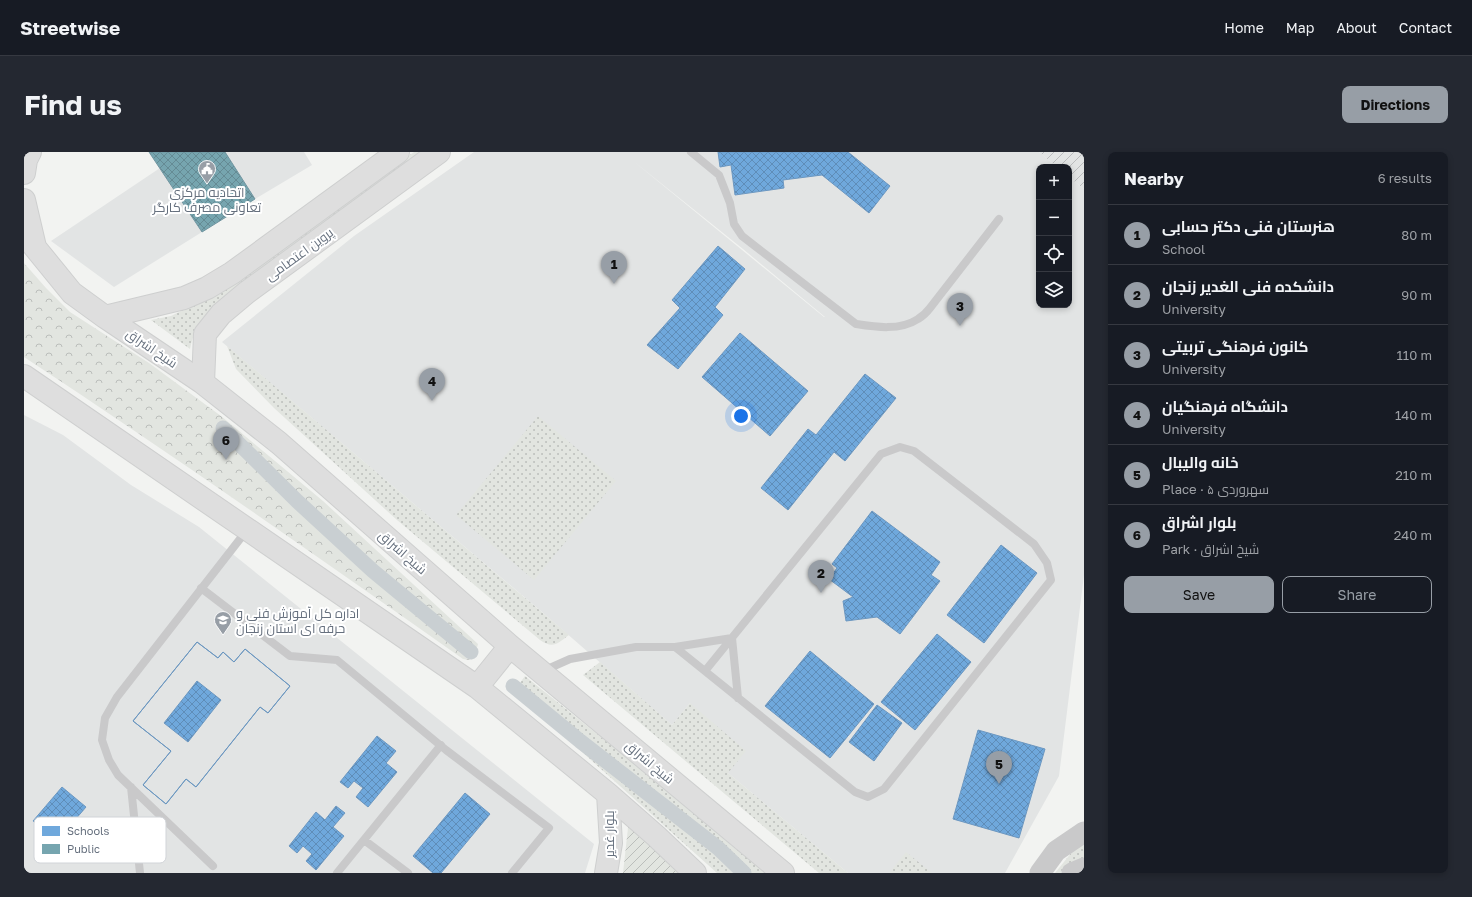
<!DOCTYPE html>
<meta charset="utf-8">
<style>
body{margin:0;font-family:"Golos Text",Cairo,sans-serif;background:#242831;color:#f1f3f6}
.controls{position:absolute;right:12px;top:12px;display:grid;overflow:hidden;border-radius:8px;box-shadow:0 2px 6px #0003}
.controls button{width:36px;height:36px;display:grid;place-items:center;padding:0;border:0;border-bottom:1px solid #363941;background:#171b24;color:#f1f3f6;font:20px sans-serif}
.you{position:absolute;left:717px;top:264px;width:14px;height:14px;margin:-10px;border:3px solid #fff;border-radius:50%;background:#1a73e8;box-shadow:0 0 0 6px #1a73e833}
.badge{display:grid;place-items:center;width:26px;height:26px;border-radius:50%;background:#979ea6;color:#111;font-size:13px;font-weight:700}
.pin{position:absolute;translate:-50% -33px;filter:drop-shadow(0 1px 2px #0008)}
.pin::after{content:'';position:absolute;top:21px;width:14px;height:12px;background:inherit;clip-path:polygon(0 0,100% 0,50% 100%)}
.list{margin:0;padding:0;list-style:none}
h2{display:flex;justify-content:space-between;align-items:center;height:52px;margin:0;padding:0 16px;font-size:17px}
h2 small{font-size:13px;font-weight:400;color:#9ea1a6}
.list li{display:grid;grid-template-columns:26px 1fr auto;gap:12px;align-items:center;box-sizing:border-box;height:60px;padding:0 16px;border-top:1px solid #363941}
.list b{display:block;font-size:15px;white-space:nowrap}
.list p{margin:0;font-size:13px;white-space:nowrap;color:#9ea1a6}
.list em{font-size:13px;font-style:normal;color:#9ea1a6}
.actions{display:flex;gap:8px;padding:12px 16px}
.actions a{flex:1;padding:9px 0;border:1px solid #979ea6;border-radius:8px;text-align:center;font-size:14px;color:#979ea6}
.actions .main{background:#979ea6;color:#111}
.icon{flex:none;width:22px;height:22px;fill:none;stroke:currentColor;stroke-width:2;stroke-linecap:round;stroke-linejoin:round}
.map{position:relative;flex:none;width:1060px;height:721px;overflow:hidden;border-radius:8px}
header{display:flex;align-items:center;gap:24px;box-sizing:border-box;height:56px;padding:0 20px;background:#171b24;border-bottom:1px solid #363941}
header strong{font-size:19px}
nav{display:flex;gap:22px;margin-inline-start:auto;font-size:14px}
.intro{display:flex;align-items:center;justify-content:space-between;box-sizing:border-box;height:96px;padding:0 24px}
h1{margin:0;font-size:28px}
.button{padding:10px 18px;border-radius:8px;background:#979ea6;color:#111;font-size:14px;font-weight:700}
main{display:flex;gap:24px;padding:0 24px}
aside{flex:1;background:#171b24;border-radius:8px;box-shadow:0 2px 6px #0003}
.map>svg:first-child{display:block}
.built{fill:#e2e4e4;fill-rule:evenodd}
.industrial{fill:url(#industrial-furrows)}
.grass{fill:url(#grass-dots)}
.forest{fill:url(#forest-crowns)}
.garden{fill:url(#garden-furrows)}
.schools{fill:url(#schools-cross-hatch);stroke:#6c97c0;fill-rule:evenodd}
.public{fill:url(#public-cross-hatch);stroke:#7195a0}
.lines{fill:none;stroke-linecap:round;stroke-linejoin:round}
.canal{stroke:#c9cfd2;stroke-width:15}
.secondary-casing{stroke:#cecfcf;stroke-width:24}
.service{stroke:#c9c9ca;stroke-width:8}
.tertiary{stroke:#c9c9ca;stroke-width:21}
.secondary{stroke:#dedede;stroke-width:22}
.labels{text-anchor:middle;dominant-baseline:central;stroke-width:4;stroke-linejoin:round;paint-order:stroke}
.poi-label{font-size:13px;fill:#66707e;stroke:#fff}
.street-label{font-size:13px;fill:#66707e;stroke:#fff}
.key{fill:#fff;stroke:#d1d4d8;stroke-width:1}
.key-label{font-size:11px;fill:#66707e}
</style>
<header>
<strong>Streetwise</strong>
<nav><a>Home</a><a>Map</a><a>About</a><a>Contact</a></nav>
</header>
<div class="intro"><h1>Find us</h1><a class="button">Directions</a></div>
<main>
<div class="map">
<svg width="1060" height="721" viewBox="0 0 1060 721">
<defs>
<pattern id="industrial-furrows" width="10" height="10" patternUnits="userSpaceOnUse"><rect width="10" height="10" fill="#e2e4e4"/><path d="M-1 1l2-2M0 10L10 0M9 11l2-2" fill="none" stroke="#bbbdbe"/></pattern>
<pattern id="grass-dots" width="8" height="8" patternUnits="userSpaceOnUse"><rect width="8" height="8" fill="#e2e5e0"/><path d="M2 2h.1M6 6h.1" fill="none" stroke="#bbbebb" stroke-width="1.8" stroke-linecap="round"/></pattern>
<pattern id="forest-crowns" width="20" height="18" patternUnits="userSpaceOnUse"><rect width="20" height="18" fill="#e2e5e0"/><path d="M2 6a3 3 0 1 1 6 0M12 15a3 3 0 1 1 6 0" fill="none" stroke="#bbbebb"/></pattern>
<pattern id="garden-furrows" width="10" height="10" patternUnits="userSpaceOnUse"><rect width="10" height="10" fill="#e2e5e0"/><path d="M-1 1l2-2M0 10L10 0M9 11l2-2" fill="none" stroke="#bbbebb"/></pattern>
<pattern id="schools-cross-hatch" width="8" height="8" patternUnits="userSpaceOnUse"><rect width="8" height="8" fill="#6fa8dc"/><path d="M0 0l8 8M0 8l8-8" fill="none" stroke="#5f8db8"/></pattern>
<pattern id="public-cross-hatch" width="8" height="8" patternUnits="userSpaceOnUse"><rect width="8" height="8" fill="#76a5af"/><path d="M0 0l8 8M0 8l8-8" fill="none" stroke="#658b94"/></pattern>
</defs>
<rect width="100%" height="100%" fill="#f2f3f1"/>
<path class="built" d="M201 0H280L288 13 231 47Z
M450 0H1015L1033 15H1015V153H1045V25L1060 37V423L1035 624 981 721H824L704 621 666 551 648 573 518 460 198 190 330 84ZM608 8 719 97 801 165H800Z
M136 16 178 80 90 135 27 89Z
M0 263 39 283 107 333 175 375 570 692 561 721H0Z"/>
<path class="industrial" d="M1015 0H1060V37L1045 25V15H1033Z"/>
<path class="grass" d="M390 0H405L193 151C177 168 171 175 166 197L127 168 147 164 199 138Z
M203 194 545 483C533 492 529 497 516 488L373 368 250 256 212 217Z
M514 264 592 329 510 428 432 363Z
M576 510 648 573 666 551 722 599 704 621 824 721H795L559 523Z
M501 524 598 602 741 721H693L490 539Z
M1060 691V711L1036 721H1031L1052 695Z
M882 700 908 721H865Z"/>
<path class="forest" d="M0 111 22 136 46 160 125 211 197 264 299 349 454 492 452 499 445 508 439 507C294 405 149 303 0 205Z"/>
<path class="garden" d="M605 667 661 721H599Z"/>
<path class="schools" d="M694 0H824L866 34 845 61 798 23 759 28 760 36 711 43 707 13 696 15Z
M694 94 721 117 691 155 699 163 654 217 623 193 656 156 648 148Z
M716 181 784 239 746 284 678 225Z
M841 222 872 246 821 309 810 300 764 358 737 336 784 277 792 283Z
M848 359 916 410 907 423 916 429 876 482 853 465 822 469 819 449 829 445 805 427 813 416 808 412Z
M977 393 1013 421 960 491 923 463Z
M913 482 947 510 891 578 857 550Z
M173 490 194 506 199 500 210 510 221 497 266 534 244 561 236 555 172 635 162 627 142 652 119 633 147 599 109 569ZM173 529 197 548 164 590 140 571Z
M173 490 194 506 199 500 210 510 221 497 266 534 244 561 236 555 172 635 162 627 142 652 119 633 147 599 109 569Z
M786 499 850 552 806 606 741 554Z
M853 553 878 571 850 609 825 590Z
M954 578 1021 597 995 686 929 667Z
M353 584 372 599 362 611 373 620 344 655 332 645 339 636 330 629 324 636 316 630Z
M38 635 62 655 33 689 9 669Z
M441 641 466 662 417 721H409L389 704Z
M312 654 321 661 309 675 320 684 292 718 282 709 288 702 279 694 273 701 265 694 292 660 301 668Z"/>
<path class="public" d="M125 0H201L231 47 178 80Z"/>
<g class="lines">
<path class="canal" d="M199 276 273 349 349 419 447 500
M489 534 556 589 694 696 720 721"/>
<defs>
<path id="secondary" d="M0 21 2 8 6 0
M0 48 11 95
M0 82 48 141 81 165 179 231 255 291 486 494 759 721
M81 165 160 146 183 136 208 121 374 0
M0 224 453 535 584 642 632 684 671 721
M179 231 181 182 197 162 222 141 415 0
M453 535 486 494
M582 721 587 691 584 642"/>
</defs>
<use href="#secondary" class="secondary-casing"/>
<path class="service" d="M667 0 695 23 706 51 710 72 718 84 832 172C851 175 876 179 894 167 899 164 903 160 906 156L975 67
M177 436 266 504 313 508 422 598 525 676 488 721
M651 495 708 486 714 546
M519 519 546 507 612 495H651L831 640 844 645 860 637 1027 428 1023 411 1010 392 890 299 876 295 857 302 681 519
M107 635 116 721
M340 688 384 721
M189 714 94 623 85 608 78 588 81 566 93 545 223 378
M313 721 417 593"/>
<path class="tertiary" d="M1016 721 1032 699 1060 680
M1048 721 1060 716"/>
<use href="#secondary" class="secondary"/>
</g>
<defs>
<symbol id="civic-pin" viewBox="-11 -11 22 30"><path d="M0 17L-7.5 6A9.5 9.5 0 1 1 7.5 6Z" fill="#979ea6" stroke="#fff"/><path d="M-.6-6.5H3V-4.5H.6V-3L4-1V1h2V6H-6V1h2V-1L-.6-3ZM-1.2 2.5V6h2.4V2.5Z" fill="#fff"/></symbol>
<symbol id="university-pin" viewBox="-11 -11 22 30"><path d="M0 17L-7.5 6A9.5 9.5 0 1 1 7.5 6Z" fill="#979ea6" stroke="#fff"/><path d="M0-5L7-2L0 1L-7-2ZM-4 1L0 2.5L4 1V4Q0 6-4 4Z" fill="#fff"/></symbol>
</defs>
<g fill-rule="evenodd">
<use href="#civic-pin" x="173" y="7" width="20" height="27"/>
<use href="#university-pin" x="189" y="458" width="20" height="27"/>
</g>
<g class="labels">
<g class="poi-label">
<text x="183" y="40">اتحادیه مرکزی<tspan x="183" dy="15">تعاونی مصرف کارگر</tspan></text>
<text x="212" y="461" text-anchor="start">اداره کل آموزش فنی و<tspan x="212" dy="15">حرفه ای استان زنجان</tspan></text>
</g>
<g class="street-label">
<text transform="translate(275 102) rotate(-36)">پروین اعتصامی</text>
<text transform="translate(128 196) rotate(34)">شیخ اشراق</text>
<text transform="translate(379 400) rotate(41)">شیخ اشراق</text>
<text transform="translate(626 610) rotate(40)">شیخ اشراق</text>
<text transform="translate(585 682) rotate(-90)">بلوار غدیر</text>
</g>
</g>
<rect x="10" y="665" width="132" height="46" rx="6" class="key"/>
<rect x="18" y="674" width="18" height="10" fill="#6fa8dc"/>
<rect x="18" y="692" width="18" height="10" fill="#76a5af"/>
<g class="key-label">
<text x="43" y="683">Schools</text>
<text x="43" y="701">Public</text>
</g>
</svg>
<div class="controls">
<button>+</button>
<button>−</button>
<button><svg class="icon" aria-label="locate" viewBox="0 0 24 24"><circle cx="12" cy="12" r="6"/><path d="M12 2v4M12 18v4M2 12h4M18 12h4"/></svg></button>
<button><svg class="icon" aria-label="layers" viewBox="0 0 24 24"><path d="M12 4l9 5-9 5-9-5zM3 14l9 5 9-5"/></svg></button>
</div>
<div class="you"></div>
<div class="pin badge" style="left:590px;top:132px">1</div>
<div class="pin badge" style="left:797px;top:441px">2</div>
<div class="pin badge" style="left:936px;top:174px">3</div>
<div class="pin badge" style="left:408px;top:249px">4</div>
<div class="pin badge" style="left:975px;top:632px">5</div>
<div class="pin badge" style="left:202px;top:308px">6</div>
</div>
<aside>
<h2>Nearby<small>6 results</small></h2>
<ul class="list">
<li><span class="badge">1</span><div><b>هنرستان فنی دکتر حسابی</b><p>School</p></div><em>80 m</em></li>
<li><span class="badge">2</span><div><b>دانشکده فنی الغدیر زنجان</b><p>University</p></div><em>90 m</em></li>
<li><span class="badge">3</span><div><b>کانون فرهنگی تربیتی</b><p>University</p></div><em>110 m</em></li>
<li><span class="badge">4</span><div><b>دانشگاه فرهنگیان</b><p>University</p></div><em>140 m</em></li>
<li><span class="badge">5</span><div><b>خانه والیبال</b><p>Place · سهروردی ۵</p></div><em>210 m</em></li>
<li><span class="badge">6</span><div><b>بلوار اشراق</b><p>Park · شیخ اشراق</p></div><em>240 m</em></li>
</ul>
<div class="actions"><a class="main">Save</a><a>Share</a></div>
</aside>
</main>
